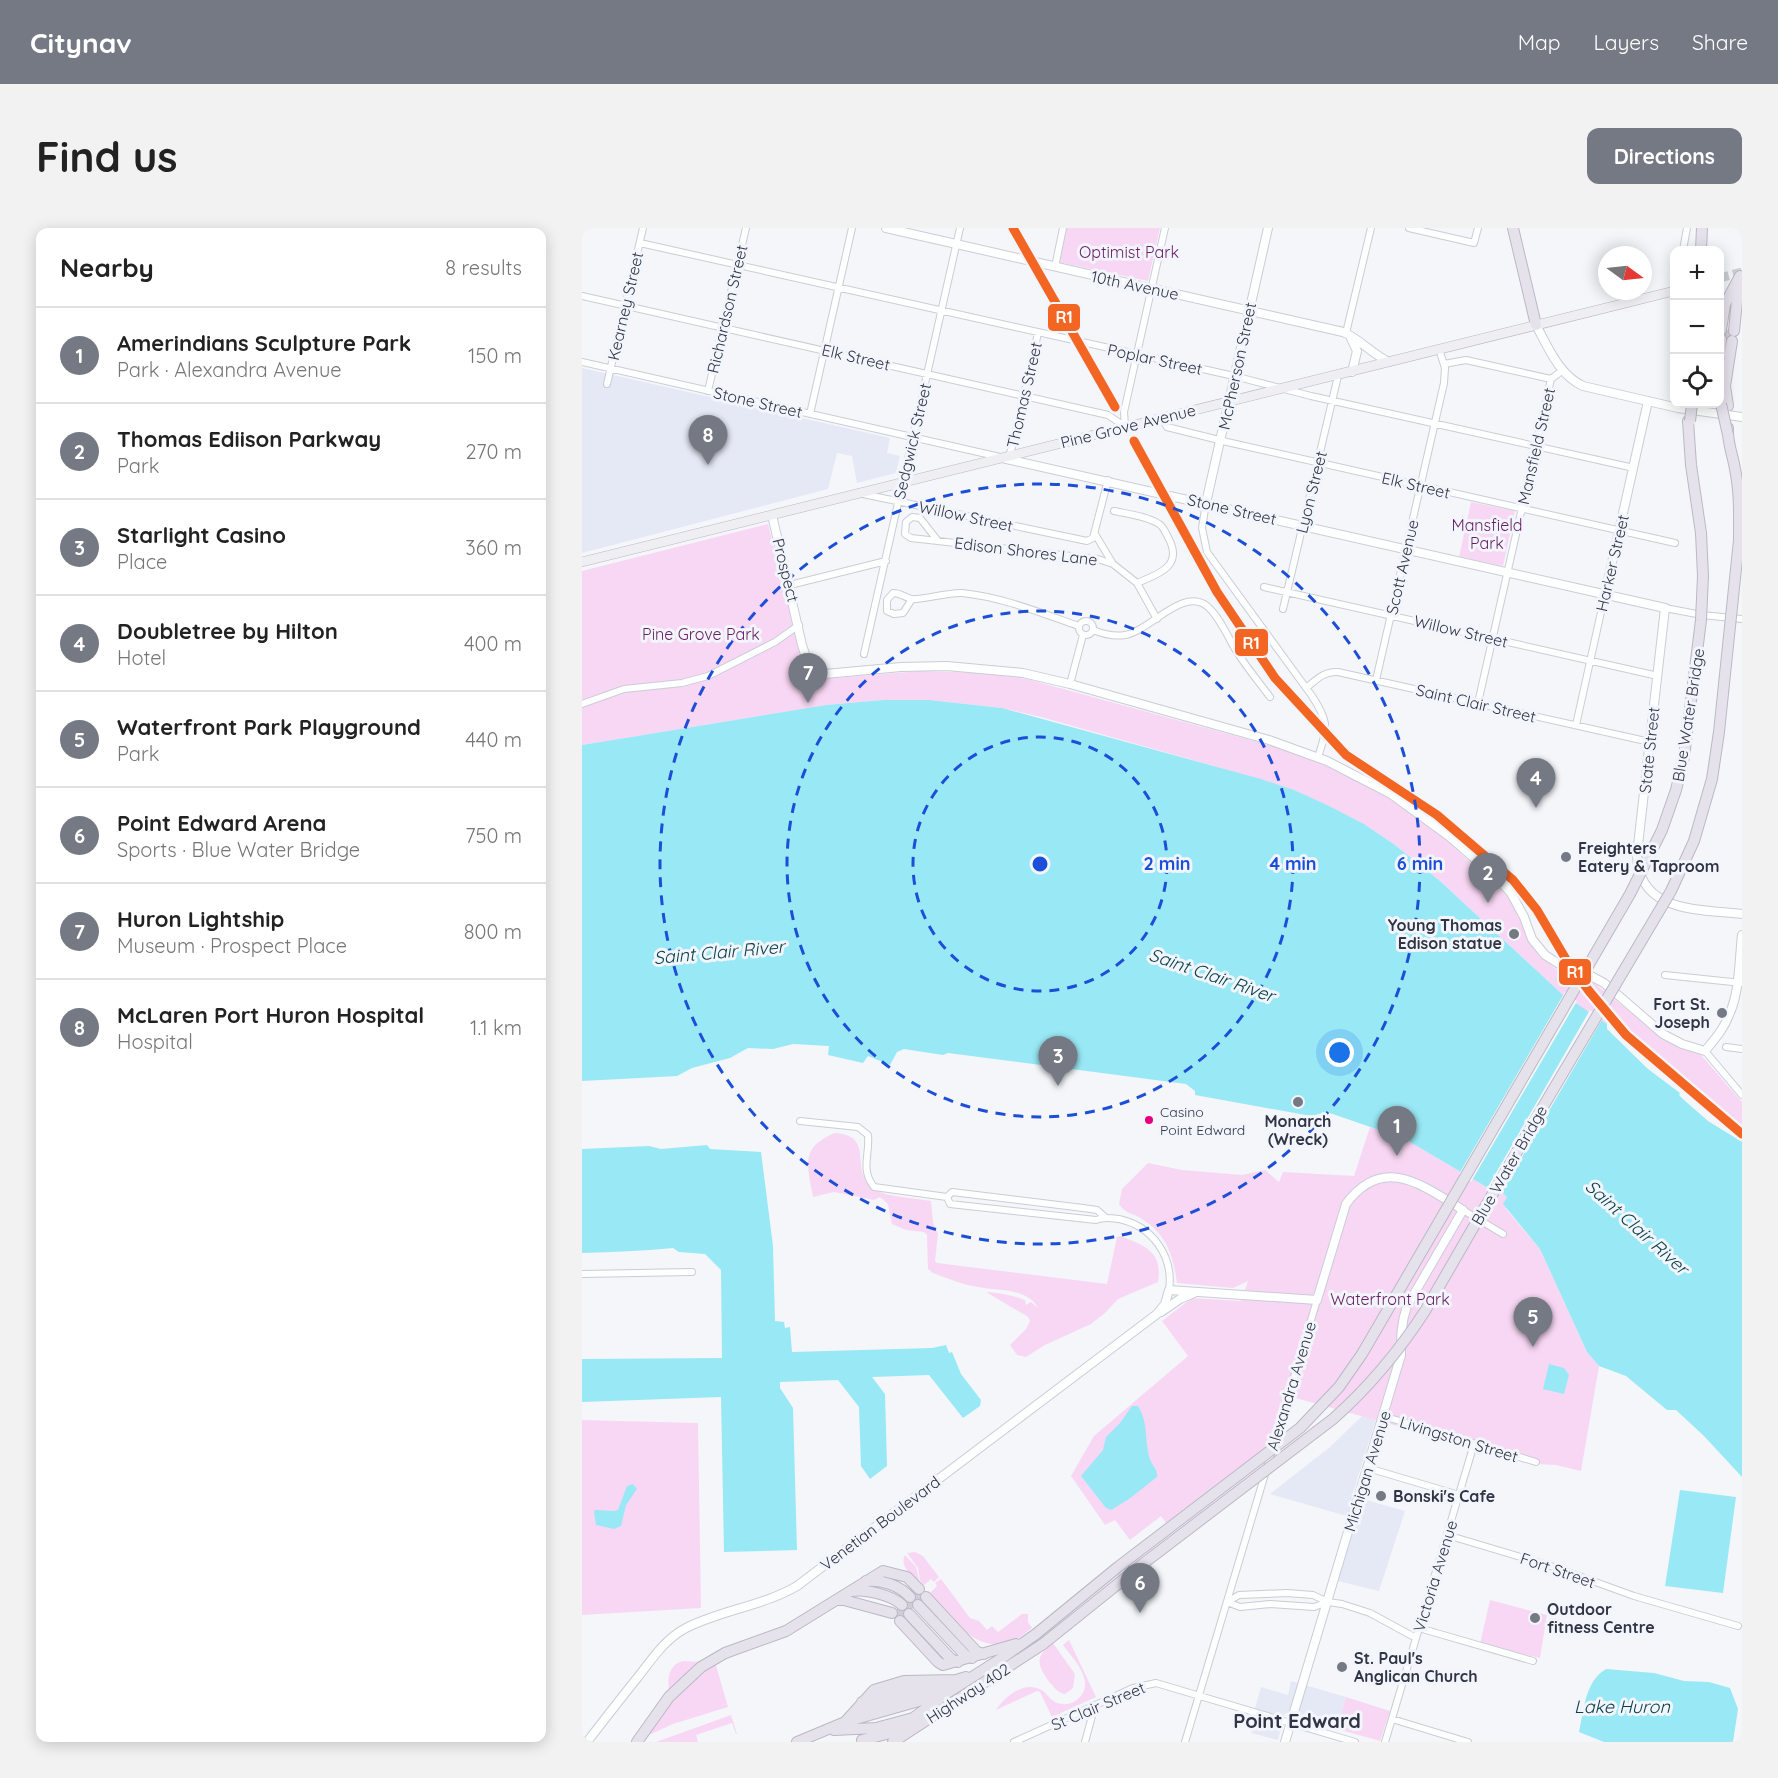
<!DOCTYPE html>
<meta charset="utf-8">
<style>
body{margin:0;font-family:Quicksand,sans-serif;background:#f2f2f2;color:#222}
.controls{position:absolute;right:18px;top:18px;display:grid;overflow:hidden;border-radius:12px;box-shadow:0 3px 15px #0003}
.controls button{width:54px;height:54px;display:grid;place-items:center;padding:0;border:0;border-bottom:2px solid #e0e0e0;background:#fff;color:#222;font:30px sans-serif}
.compass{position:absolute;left:1016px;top:18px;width:54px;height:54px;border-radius:50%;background:#fff;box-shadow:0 3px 15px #0003;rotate:105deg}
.you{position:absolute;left:758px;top:825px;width:21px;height:21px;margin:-15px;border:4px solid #fff;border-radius:50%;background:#1a73e8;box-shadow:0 0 0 9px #1a73e833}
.badge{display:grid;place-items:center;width:39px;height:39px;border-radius:50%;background:#757983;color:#fff;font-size:20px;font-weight:700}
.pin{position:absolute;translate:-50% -50px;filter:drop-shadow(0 2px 3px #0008)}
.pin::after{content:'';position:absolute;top:32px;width:21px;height:18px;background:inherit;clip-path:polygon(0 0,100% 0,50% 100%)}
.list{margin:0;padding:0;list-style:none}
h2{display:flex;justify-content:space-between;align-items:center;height:78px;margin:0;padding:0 24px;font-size:26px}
h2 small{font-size:20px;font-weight:400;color:#767676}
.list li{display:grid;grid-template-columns:39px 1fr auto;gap:18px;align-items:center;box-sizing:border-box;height:96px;padding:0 24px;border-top:2px solid #e0e0e0}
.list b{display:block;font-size:22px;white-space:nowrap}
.list p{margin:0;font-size:20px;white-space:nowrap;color:#767676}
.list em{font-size:20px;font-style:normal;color:#767676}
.icon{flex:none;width:33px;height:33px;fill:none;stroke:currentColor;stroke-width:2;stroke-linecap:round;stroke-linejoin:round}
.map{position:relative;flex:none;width:1160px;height:1514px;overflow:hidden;border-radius:12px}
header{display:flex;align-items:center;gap:36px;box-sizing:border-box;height:84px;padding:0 30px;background:#757983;color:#fff}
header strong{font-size:28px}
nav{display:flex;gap:33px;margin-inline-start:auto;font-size:21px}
.intro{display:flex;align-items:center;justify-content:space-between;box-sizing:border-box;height:144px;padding:0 36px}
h1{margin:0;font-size:42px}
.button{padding:15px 27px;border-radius:12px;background:#757983;color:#fff;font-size:21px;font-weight:700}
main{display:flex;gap:36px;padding:0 36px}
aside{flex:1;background:#fff;border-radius:12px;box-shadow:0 3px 15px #0003}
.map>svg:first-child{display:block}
.built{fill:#e5e9f5}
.green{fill:#f8d7f4}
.water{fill:#99e8f5}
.pier{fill:#f4f6fa}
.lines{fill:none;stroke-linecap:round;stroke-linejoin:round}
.primary-tunnel{stroke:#cdcfd5;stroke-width:9;stroke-dasharray:9 4.5;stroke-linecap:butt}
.highway-tunnel{stroke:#cdcfd5;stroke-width:10;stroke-dasharray:10 5;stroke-linecap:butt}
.street-casing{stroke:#cacdd5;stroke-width:8}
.secondary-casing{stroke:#cacdd5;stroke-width:10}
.primary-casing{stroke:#bbb8c5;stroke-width:10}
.highway-casing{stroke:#bbb8c5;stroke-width:12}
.street{stroke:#fdfefe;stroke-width:6}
.secondary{stroke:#fdfefe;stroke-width:8}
.primary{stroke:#efeef3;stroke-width:9}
.highway{stroke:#e6e2ec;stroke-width:10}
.highway-bridge-casing{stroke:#bbb8c5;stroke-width:12;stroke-linecap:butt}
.highway-bridge{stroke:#e6e2ec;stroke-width:10}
.rail-1-casing{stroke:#f2f5fc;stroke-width:14}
.rail-1{stroke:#f26522;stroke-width:9}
.ring{fill:none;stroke:#1d4ed8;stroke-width:3;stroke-dasharray:10 8}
.poi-dot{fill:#757983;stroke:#f2f5fc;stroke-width:2}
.bus-dot{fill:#e5007d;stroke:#f2f5fc;stroke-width:2}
.labels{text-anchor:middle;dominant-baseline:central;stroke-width:6;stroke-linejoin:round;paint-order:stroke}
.bus-label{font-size:14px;fill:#313543;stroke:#f2f5fc;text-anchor:start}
.park-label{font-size:16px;fill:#691d60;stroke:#f2f5fc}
.street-label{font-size:16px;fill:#313543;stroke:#f2f5fc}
.poi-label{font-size:16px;font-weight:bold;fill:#313543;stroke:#f2f5fc;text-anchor:start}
.water-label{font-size:18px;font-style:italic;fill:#0a4047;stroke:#f2f5fc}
.quarter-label{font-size:20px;font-weight:bold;fill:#313543;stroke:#f2f5fc}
.centre{fill:#1d4ed8;stroke:#f2f5fc;stroke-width:3}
.ring-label{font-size:18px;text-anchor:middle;font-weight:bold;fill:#1d4ed8;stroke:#f2f5fc;stroke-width:6;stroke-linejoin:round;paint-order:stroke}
.line-badge{stroke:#f2f5fc;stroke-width:2}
.badge-label{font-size:16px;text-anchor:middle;font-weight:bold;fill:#fff}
</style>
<header>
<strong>Citynav</strong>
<nav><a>Map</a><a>Layers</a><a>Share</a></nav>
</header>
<div class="intro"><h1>Find us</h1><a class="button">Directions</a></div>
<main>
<aside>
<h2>Nearby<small>8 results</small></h2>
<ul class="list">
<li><span class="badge">1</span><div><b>Amerindians Sculpture Park</b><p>Park · Alexandra Avenue</p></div><em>150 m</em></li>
<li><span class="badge">2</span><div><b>Thomas Ediison Parkway</b><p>Park</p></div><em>270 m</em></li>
<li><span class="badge">3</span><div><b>Starlight Casino</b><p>Place</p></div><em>360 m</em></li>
<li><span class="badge">4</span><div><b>Doubletree by Hilton</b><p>Hotel</p></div><em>400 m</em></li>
<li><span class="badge">5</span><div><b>Waterfront Park Playground</b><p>Park</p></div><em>440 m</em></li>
<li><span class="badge">6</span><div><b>Point Edward Arena</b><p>Sports · Blue Water Bridge</p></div><em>750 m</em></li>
<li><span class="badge">7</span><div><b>Huron Lightship</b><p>Museum · Prospect Place</p></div><em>800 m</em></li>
<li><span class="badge">8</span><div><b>McLaren Port Huron Hospital</b><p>Hospital</p></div><em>1.1 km</em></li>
</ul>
</aside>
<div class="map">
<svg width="1160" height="1514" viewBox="0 0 1160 1514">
<rect width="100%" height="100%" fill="#f4f6fa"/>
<path class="built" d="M0 140 308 210 305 225 318 228 314 245 275 255 270 228 255 225 246 261 0 325Z
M781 1187 794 1191 770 1268 823 1283 797 1363 756 1353 775 1291 688 1266 748 1219Z
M709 1453 764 1469 755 1501 703 1485 696 1512 669 1505 674 1492 670 1491 679 1459 706 1467Z"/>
<path class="green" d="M483 0H578L566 53 476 34Z
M889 274 933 283 921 338 877 329Z
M186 296 221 439 232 448 242 451 338 443 403 445 445 451 694 519 735 534 771 551 806 570 839 592 863 611 926 669 934 682 949 717 958 729 974 741 1008 752 1083 812 1119 827 1160 874V911L1123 886 980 766 858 653 813 617 782 596 712 562 632 538 459 489 420 480 347 472H301L244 477 0 517V343Z
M788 899 823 911 906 960 909 954 925 969 924 981 958 1021 1005 1124 1017 1138 999 1243 974 1237 955 1236 702 1167 687 1216 584 1295 579 1288 548 1312 533 1292 523 1297 489 1248 512 1208 606 1128 580 1093 610 1070 659 1073 666 1053 651 1060 595 1055C591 1027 585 1007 560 991 551 985 543 986 537 976L540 961 566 935 600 942 660 947 683 942 697 954 701 944 772 948Z
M253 905C294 908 267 941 290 960 302 969 333 970 349 973L351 994 356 1006 353 1033 355 1035 525 1056 535 1009 538 1008C563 1017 581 1024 576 1054L536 1071 523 1085 509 1096 463 1117 444 1129 435 1127 428 1117 444 1101 448 1093 446 1089 404 1064C418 1065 430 1067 443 1072L444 1077 449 1074 456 1080C446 1060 415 1063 396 1059 381 1057 365 1050 351 1045L346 1041 345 1007 342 1004 324 1002 310 996 306 976 298 969 292 972 252 964 231 969C225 937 218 919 253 905Z
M0 1192 116 1195 119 1380 0 1387Z
M333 1324 341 1328 357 1349 352 1354 349 1351 342 1357 338 1352 336 1340 325 1325Z
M323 1327 334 1339 338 1356C330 1347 317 1339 323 1327Z
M359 1351 388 1390 397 1393 405 1402 410 1398 416 1404 440 1386H446V1394L450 1400C444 1404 441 1408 435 1411 396 1431 370 1390 347 1366L355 1358 353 1355Z
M908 1372 965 1387 958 1430 898 1416Z
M487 1412 514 1469 470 1489 458 1464 455 1463 414 1482C423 1468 444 1451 461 1463 468 1469 470 1475 480 1476 486 1477 492 1475 497 1470 514 1453 491 1431 481 1417Z
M471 1415 493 1446 491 1460 483 1466C476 1465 473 1460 468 1455 455 1437 452 1429 471 1415Z
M101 1433 117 1434 87 1462C85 1451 87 1436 101 1433Z
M133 1434 146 1479 91 1496 67 1507 68 1502 93 1467Z
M764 1469 808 1483 798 1513 755 1501Z
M149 1487 155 1506H154L150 1495 114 1507 116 1514H74Z"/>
<path class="water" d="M301 472H347L420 480 679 551 712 562 745 577 782 596 813 617 858 653 980 766 1025 796 1080 850 1160 911V1249L1122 1208 1094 1182H1085L1044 1148 1017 1138 1005 1124 958 1021 921 976 925 969 909 955 906 960 823 911 745 884 729 888 613 867V863L604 856 366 825 361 827 322 821 315 824 308 837 286 828 281 835 246 827 247 818 211 816 191 821 166 820 148 830 110 840 95 848 0 853V517L244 477Z
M125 917 128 921 179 924 191 1018 193 1093 202 1094 203 1100 208 1099 210 1124 350 1120 364 1117 367 1125 370 1124 379 1146 399 1172 398 1178 381 1190 347 1147 290 1149 303 1166 305 1238 288 1251 279 1238 277 1179 256 1152 198 1154V1160L211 1180 215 1322 142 1324 139 1169 0 1174V1131L140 1130 139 1042 123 1026 97 1024 91 1020C60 1023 31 1024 0 1025V921L67 918 79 921Z
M967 1136 982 1140 987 1147 982 1166 961 1161Z
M550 1178H556C567 1195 562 1213 568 1231 570 1238 576 1241 575 1249L547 1271 529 1282 524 1280 499 1248 521 1222 524 1209 538 1195Z
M51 1256 55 1261 44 1277 39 1298 32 1301 14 1297 12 1284 13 1282 32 1283 36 1282 45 1258Z
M1098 1262 1154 1269 1141 1365 1083 1358Z
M1024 1441 1072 1445 1102 1453 1127 1454 1148 1460 1156 1481 1151 1514H1022L997 1504C1002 1482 1003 1453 1024 1441Z"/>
<path class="pier" d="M983 764 995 773 889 954 877 946Z
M1008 782 1021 790 918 967 910 959 907 963 904 962Z
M1028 795 1064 833 1083 845 1084 849 1101 862 1123 882 1160 909V914L1126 893 1102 872 1097 867 1098 865 1066 841 1025 801V796Z"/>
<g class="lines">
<path class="primary-tunnel" d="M1138 50 1160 44"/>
<path class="highway-tunnel" d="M1144 112 1145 102
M333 1365 340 1373
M324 1373 332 1382
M315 1381 323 1390"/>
<defs>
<path id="street" d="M827 0 892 15 896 0
M58 15 652 148 729 168 1052 240
M1101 22 1105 0
M473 39 481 0
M0 68 526 187 544 199
M764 105 789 0
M0 134 418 229
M862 136 884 132 969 151
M25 156 61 0
M126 163 164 0
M228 186 270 0
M580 190 585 199 645 214 1093 315
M543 198 542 184 583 0
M427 228 431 216 456 105
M281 266 505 313 511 310 526 252
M624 275 620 300 625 324 730 468C747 494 746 500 736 529
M532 283C546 286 565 288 577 296 582 299 584 306 587 311 601 339 576 346 555 355
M513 306 531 336 555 355 575 391
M356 313 338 290 330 289 324 294 323 306 329 310 516 331 531 336
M208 357 304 333
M682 359 1076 448
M330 371 321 385 312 386 305 383V372L311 365C319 365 322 369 329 371 337 373 366 364 380 365 420 369 459 385 497 398
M1083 380 1120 387 1160 391
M701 381 756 148
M497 400a7 7 0 1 1 14 0a7 7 0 1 1-14 0Z
M511 402C521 406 532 409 543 407 568 403 600 359 625 378 638 389 646 410 655 424 665 440 677 454 688 469
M282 426 378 0
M794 452 862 155 863 140 857 121
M488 456 501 407
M724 460C734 452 742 443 756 444L1068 514
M896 475 969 151 981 142
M0 476 42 461 100 455 126 448 193 414 217 397
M994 497 1023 366
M1083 747 1160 755
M1144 819 1160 821
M1123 823 1160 867
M218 893 276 899 286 907C288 928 278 941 292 959L365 969 370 964 501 980 515 982 523 989
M365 969 368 976 514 992C523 989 528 990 537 991 570 998 592 1028 587 1062
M881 982 921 1006
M0 1046 110 1044
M801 1188 954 1234
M786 1240 877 1267
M865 1307 972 1339 1052 1368 1156 1398
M645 1374 657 1367 705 1365 731 1367 746 1374 760 1376 788 1385 834 1410
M645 1374 658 1379 688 1376 732 1379 746 1374
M837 1400 951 1433
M810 1491 886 1514
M432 1514 551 1460 574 1455 773 1514
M503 1514 513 1477
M603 1514 735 1072
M803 1514 892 1216"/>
<path id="secondary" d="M304 0 761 104C778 111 790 126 807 134
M954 97C966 119 977 147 1001 158L1096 180 1160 189
M768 108 775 123 770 144
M420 230 1083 380 1055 626C1056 685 1116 681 1160 686
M624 275 686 0
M190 287 220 417 227 438 235 444 243 446 319 439 365 438 441 445 488 456 687 512 745 533 809 566 868 609 917 652 929 665 942 689 950 711 963 727 977 736 1007 747 1022 755 1081 806 1100 816 1123 823C1132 812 1142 801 1147 787 1158 763 1157 733 1160 707
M1023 366 1066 173
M579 1084 598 1071 612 1065
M5 1514C22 1492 39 1470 56 1449 70 1431 83 1411 104 1400 139 1382 181 1378 215 1358L575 1086 583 1076 587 1062 735 1072 764 976C801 926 840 957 881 982L825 1078C819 1095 819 1109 819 1127L703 1514"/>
<path id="primary" d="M0 334 1092 63"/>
<path id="highway" d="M931 0 954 97
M1119 22 1120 0
M1139 102 1143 76 1158 48
M1152 103 1157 53
M1138 127 1139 111
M1146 178 1143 158 1150 113
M1106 193 1109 237 1119 305
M1146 200C1145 214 1151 228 1153 241 1158 265 1157 289 1157 312
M284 1353C300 1351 318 1358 328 1369
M270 1363C283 1361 310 1367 320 1377
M344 1369 395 1424 402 1426
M255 1372H262L310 1385
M336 1377 383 1427 390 1430
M327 1386 369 1431 376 1434
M318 1393 356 1434 361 1437 434 1416
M280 1474 337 1457
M272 1484 366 1456
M263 1494 292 1462 322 1453 374 1452 384 1449
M252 1502 294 1500 331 1490 360 1469
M280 1512 329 1500
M55 1514 87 1469 119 1439 143 1425 204 1403 301 1343 325 1349 337 1361
M215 1514 263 1494 365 1465 420 1430 454 1406
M311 1514 461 1416"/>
</defs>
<use href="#street" class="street-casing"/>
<use href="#secondary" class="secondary-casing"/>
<use href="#primary" class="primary-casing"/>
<use href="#highway" class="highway-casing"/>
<use href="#street" class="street"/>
<use href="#secondary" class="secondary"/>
<use href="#primary" class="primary"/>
<use href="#highway" class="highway"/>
<defs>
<path id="highway-bridge" d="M1139 176 1146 207
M1108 193 1110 176
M454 1406 536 1339 718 1200 757 1159 780 1126 1048 666 1080 602 1094 562 1102 529 1119 392 1121 348 1119 305
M461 1416 562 1335 751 1191C786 1160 817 1123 843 1083L965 872 1089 663 1112 613 1130 551 1137 504 1157 312"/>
</defs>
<use href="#highway-bridge" class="highway-bridge-casing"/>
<use href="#highway-bridge" class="highway-bridge"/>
<defs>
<path id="rail-1" d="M431 0 533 179
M552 213 635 364 693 450 764 527 855 587 931 652 955 682 985 733 1007 763 1044 807 1160 906"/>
</defs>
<use href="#rail-1" class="rail-1-casing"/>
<use href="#rail-1" class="rail-1"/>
</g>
<g class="ring">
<circle cx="458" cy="636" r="127"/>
<circle cx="458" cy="636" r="253"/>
<circle cx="458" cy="636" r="380"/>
</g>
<g class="poi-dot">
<circle cx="984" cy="629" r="6"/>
<circle cx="932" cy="706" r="6"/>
<circle cx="1140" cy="785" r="6"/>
<circle cx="716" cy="874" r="6"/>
<circle cx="799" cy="1268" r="6"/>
<circle cx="953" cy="1390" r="6"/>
<circle cx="760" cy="1439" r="6"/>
</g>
<circle class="bus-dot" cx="567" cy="892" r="5"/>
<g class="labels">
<g class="bus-label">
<text x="578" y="884">Casino<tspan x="578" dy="18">Point Edward</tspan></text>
</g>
<g class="park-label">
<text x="547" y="24">Optimist Park</text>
<text x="905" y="297">Mansfield<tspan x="905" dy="18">Park</tspan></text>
<text x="119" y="406">Pine Grove Park</text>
<text x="808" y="1071">Waterfront Park</text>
</g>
<g class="street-label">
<text transform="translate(553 57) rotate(12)">10th Avenue</text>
<text transform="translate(43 78) rotate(-77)">Kearney Street</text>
<text transform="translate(145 81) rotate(-77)">Richardson Street</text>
<text transform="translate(274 129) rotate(13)">Elk Street</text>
<text transform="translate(573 131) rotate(12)">Poplar Street</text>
<text transform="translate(655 138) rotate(-78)">McPherson Street</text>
<text transform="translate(442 167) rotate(-77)">Thomas Street</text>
<text transform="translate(176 174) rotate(13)">Stone Street</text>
<text transform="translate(546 198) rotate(-14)">Pine Grove Avenue</text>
<text transform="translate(330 213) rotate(-77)">Sedgwick Street</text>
<text transform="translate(954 218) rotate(-77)">Mansfield Street</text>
<text transform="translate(834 257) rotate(13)">Elk Street</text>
<text transform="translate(729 264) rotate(-76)">Lyon Street</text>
<text transform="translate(650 281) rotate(13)">Stone Street</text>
<text transform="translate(384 288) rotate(12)">Willow Street</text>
<text transform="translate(444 323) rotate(7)">Edison Shores Lane</text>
<text transform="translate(1030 335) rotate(-77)">Harker Street</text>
<text transform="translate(820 339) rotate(-77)">Scott Avenue</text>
<text transform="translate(204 342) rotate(76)">Prospect</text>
<text transform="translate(879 403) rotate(13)">Willow Street</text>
<text transform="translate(894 475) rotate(13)">Saint Clair Street</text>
<text transform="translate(1106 487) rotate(-81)">Blue Water Bridge</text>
<text transform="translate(1067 522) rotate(-84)">State Street</text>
<text transform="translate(927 937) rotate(-60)">Blue Water Bridge</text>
<text transform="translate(709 1158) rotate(-73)">Alexandra Avenue</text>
<text transform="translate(877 1211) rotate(17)">Livingston Street</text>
<text transform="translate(785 1243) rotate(-73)">Michigan Avenue</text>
<text transform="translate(298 1295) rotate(-37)">Venetian Boulevard</text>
<text transform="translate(976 1342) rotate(19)">Fort Street</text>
<text transform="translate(853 1348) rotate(-73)">Victoria Avenue</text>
<text transform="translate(386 1465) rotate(-33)">Highway 402</text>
<text transform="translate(516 1478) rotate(-23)">St Clair Street</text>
</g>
<g class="poi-label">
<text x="996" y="620">Freighters<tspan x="996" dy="18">Eatery &amp; Taproom</tspan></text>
<text x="920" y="697" text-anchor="end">Young Thomas<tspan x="920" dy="18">Edison statue</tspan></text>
<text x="1128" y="776" text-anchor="end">Fort St.<tspan x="1128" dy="18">Joseph</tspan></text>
<text x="716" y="893" text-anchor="middle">Monarch<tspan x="716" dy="18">(Wreck)</tspan></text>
<text x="811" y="1268">Bonski's Cafe</text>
<text x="965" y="1381">Outdoor<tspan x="965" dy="18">fitness Centre</tspan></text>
<text x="772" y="1430">St. Paul's<tspan x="772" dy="18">Anglican Church</tspan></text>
</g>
<g class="water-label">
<text transform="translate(137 724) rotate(-5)">Saint Clair River</text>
<text transform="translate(630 747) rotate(19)">Saint Clair River</text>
<text transform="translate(1055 999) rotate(42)">Saint Clair River</text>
<text x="1040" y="1478">Lake Huron</text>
</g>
<g class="quarter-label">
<text x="715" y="1492">Point Edward</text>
</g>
</g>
<circle cx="458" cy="636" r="9" class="centre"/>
<g class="ring-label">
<text x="585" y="642">2 min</text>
<text x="711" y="642">4 min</text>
<text x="838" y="642">6 min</text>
</g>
<g class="line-badge">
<rect x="465" y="75" width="34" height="29" rx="6" fill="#f26522"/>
<rect x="652" y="400" width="35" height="29" rx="6" fill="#f26522"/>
<rect x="976" y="730" width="34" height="28" rx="6" fill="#f26522"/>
</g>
<g class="badge-label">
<text x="482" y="95">R1</text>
<text x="669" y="421">R1</text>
<text x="993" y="750">R1</text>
</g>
</svg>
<div class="controls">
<button>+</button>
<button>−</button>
<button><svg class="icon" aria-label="locate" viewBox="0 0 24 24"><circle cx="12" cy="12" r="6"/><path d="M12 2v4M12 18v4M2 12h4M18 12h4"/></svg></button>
</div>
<svg class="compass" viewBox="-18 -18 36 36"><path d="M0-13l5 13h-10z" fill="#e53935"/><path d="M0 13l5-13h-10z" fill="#767676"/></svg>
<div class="you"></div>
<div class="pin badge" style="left:815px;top:928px">1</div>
<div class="pin badge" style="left:906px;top:675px">2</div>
<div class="pin badge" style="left:476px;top:858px">3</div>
<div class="pin badge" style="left:954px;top:580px">4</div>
<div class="pin badge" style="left:951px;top:1119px">5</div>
<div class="pin badge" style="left:558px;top:1385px">6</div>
<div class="pin badge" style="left:226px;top:475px">7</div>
<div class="pin badge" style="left:126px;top:237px">8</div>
</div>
</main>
